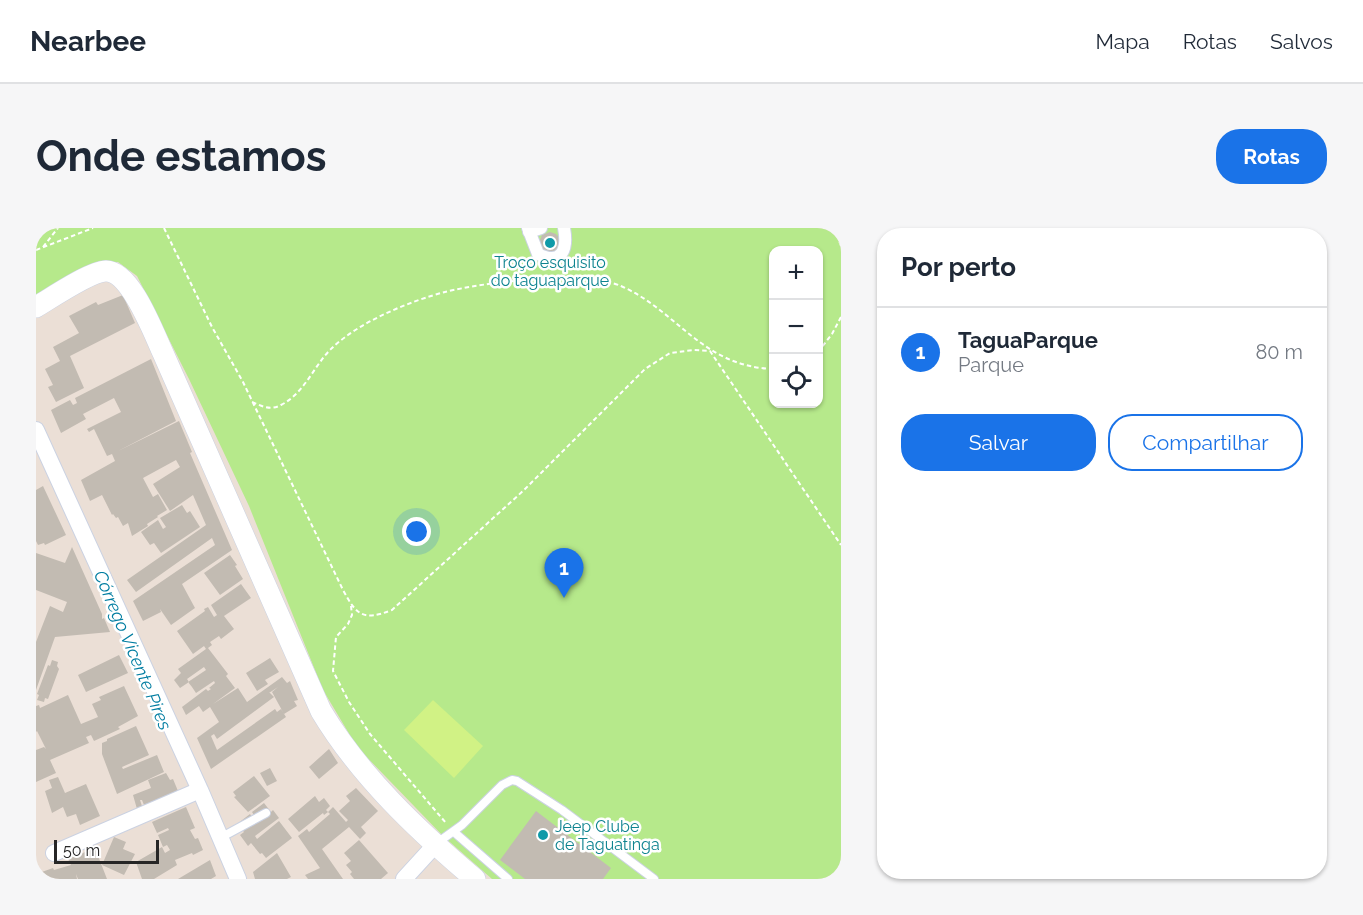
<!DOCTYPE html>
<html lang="pt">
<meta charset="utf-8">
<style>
body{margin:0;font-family:Raleway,sans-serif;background:#f6f6f7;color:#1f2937}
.controls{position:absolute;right:18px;top:18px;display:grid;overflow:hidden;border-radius:12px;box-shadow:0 2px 4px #0004}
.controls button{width:54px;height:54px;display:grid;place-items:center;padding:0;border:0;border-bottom:2px solid #e0e1e3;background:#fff;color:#1f2937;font:30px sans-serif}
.scale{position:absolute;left:18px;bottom:15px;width:105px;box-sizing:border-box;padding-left:6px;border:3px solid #262626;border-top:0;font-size:16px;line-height:21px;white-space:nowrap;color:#262626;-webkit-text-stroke:4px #fff;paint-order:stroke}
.you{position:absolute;left:381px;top:304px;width:21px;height:21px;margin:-15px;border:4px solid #fff;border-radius:50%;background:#1a73e8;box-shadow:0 0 0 9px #1a73e833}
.badge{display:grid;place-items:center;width:39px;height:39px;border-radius:50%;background:#1a73e8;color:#fff;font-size:20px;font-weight:700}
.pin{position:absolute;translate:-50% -50px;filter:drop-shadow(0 2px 3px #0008)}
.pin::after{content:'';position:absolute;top:32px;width:21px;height:18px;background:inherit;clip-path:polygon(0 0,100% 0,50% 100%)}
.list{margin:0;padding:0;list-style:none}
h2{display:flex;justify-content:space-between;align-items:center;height:78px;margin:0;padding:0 24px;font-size:26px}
h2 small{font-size:20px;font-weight:400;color:#747a83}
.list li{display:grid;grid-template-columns:39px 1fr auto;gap:18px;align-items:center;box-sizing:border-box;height:90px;padding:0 24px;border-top:2px solid #e0e1e3}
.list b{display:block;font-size:22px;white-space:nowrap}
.list p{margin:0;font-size:20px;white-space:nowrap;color:#747a83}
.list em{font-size:20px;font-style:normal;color:#747a83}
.actions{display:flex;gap:12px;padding:18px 24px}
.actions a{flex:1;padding:14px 0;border:2px solid #1a73e8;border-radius:24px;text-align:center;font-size:21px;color:#1a73e8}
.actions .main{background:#1a73e8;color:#fff}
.icon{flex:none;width:33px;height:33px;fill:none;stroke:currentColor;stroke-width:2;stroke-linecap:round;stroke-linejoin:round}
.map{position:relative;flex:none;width:805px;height:651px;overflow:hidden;border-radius:24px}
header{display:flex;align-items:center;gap:36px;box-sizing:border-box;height:84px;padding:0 30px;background:#fff;border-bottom:2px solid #e0e1e3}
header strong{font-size:28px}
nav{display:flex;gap:33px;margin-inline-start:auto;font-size:21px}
.intro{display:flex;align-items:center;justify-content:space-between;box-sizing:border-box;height:144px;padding:0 36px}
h1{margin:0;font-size:42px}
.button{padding:15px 27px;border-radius:24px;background:#1a73e8;color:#fff;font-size:21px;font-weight:700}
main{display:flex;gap:36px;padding:0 36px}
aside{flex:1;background:#fff;border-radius:24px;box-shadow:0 2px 4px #0004}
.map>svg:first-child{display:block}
.green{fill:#b6e98b;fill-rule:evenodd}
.pitch{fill:#d1f285}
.building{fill:#c2bbb2;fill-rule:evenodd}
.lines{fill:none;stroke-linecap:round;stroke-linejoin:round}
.service-casing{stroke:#cbd2e2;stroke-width:10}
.pedestrian-casing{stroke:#cbd2e2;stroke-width:14}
.minor-casing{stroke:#cbd2e2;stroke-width:18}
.tertiary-casing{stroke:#cbd2e2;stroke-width:22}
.path{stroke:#fff;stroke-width:2;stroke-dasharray:4.5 3;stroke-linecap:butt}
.service{stroke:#fff;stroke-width:8}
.pedestrian{stroke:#fff;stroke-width:12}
.minor{stroke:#fff;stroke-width:16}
.tertiary{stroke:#fff;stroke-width:21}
.culture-dot{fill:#0f9aa8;stroke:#fff;stroke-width:2}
.labels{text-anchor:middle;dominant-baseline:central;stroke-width:5;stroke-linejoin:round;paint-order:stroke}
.culture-label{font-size:16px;fill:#0d838f;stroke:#fff}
.water-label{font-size:18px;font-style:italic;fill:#007da1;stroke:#fff}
</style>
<header>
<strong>Nearbee</strong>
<nav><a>Mapa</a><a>Rotas</a><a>Salvos</a></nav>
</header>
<div class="intro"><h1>Onde estamos</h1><a class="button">Rotas</a></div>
<main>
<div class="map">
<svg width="805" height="651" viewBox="0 0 805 651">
<rect width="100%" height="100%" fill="#ebdfd6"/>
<path class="green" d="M0 0H805V651H456L407 608 321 519 287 462 213 278 153 151 101 48 82 34H72L0 69ZM738 22H782V176H738Z"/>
<path class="pitch" d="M397 472 447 518 418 550 368 502Z"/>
<path class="building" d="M514 4 520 6 524 11V20L519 24 506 23 503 15 506 7ZM511 9H516L519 12 517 20 514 21 508 18 507 15Z
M87 67 99 95 34 128 48 160 20 174 12 159 17 157 9 141 24 133 17 119 43 105 33 88 60 74 62 77Z
M115 131 140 193 82 223 143 193 156 224 154 225 196 322 146 356 159 380 135 397 124 381 125 384 107 393 97 373 179 317 176 310 100 364 91 352 170 297 157 267 134 283 117 256 144 239 140 232 107 250 117 269 122 266 131 282 121 288 122 289 111 296 112 298 96 308 92 295 87 298 82 289 80 290 77 286 76 287 66 267 54 273 45 252 79 233 76 226 71 228 58 201 53 204 51 201 85 184 78 170 47 186 50 191 25 205 15 182 34 172 37 177 41 175 39 170Z
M7 258 30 307 9 317 8 315 2 317 0 313V262Z
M146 277 151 285 154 283 164 299 125 325 118 315 114 317 105 304 122 292 127 301 130 299 124 290Z
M36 319 66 386V391L68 390 74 404 19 409 0 462V414L14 378 27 384 31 374 0 362V325L29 335Z
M194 327 201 337 199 338 207 351 184 367 168 345Z
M205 356 215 370 188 388 198 401 185 411 183 408 174 414 176 417 172 420 192 446 190 448 199 460 177 476 202 460 211 474 246 449 251 455 254 453 262 472 258 473 261 478 248 486 236 464 242 459 233 465H234L238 469 181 511 178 506 175 508 181 522 239 481 241 484 245 481 250 489 175 541 161 510 183 494 174 479 167 484 163 478 150 487 146 479 170 461 172 463 175 461 173 460 179 455 178 453 160 465 156 459 152 454 170 442 168 439 151 451 153 454 144 460 138 452 145 445 142 441 170 421 168 418 157 426 141 403 169 383 168 381 172 379 178 389 181 387 175 377Z
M83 427 92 445 50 464 42 447Z
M234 430 243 444 229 452 232 456 221 463 210 445Z
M16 432 22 434 21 438 23 441 12 471 9 470 8 474 1 472 3 467 1 466 12 437 14 438Z
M88 458 102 488 82 499 84 501 58 513 55 507 50 509 53 515 14 532 20 545 0 554V522L8 519 10 521 1 503 0 504V478L3 477 4 480 32 467 45 496 62 489 56 476 65 472 63 469Z
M100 498 113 527 86 539 87 541 121 527 128 544 81 566 66 526V515L71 513V511Z
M293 521 302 535 283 551 273 539Z
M234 540 241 553 231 558 224 545Z
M130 545 134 552 137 551 142 563 108 577 106 572H104L106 578 101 581 97 567 115 560 112 552Z
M218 548 234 568 212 584 198 569 200 568 197 564Z
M22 549 29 565 50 556 64 588 44 597 40 586 31 589 27 579 16 585 9 563 16 560 13 552Z
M320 560 342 583 325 599 330 605 324 611 313 599 286 621 307 651H272L269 647 284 640 262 608 271 601 273 604 294 586 292 584 297 579 310 594 312 592 303 583 314 573 310 568Z
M279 568 283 574 288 570 294 578 290 582 292 584 288 587 287 585 263 604 252 591Z
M228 575 235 584 237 582 243 590 219 608 221 611 243 593 256 610 230 630 226 625 224 626 215 615 212 618 204 607 208 604 201 596 214 586 216 589 218 587 216 584Z
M150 579 159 600 154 602 159 611 162 610 167 622 157 627 156 625 139 632 141 637 118 651H106L100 634 126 619 129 625 134 622 131 617 127 619 122 607 133 602 132 600 121 605 116 594Z
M500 583 575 640 567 651H489L464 632Z
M78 609 90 614 87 621 99 626 88 647 66 637Z
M323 612 352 645 345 651H318L314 646 316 644 310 637 315 633 308 625Z
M59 620 71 651H42L40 646 41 651H6L3 645 17 640 18 642 35 637 32 631Z
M241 625 255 649 251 651H219L217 644Z
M174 632 180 648 175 651H142Z"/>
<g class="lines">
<defs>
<path id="service" d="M418 604 472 651
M184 610 230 585
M401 615 426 597 466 557 476 552 481 553 526 582 618 651"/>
<path id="pedestrian" d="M492 0 502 26C526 38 532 21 528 0
M493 4 505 0"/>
<path id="minor" d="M0 202 164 562 202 651
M18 625 164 562
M368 651 399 617"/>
<path id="tertiary" d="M0 79C15 70 55 43 70 43 95 43 118 106 127 125L285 483C324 548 381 602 439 651"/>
</defs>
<use href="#service" class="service-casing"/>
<use href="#pedestrian" class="pedestrian-casing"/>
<use href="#minor" class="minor-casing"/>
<use href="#tertiary" class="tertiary-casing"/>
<path class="path" d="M128 0 176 99 207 154 307 362C321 388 327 393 356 382L487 263 609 141 634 125 658 122 674 123 805 317
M798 0 805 18
M7 19 22 0
M0 22 57 0
M782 124 796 106 805 89
M216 174C226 178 234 183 245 177 269 165 278 137 296 120 323 94 374 73 409 64 449 54 548 42 585 58 642 83 666 139 738 141
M315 378 316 387 312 396 300 409 297 443 313 474 334 506 410 595"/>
<use href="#service" class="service"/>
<use href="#pedestrian" class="pedestrian"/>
<use href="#minor" class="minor"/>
<use href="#tertiary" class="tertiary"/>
</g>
<g class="culture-dot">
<circle cx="514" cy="15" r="6"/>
<circle cx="507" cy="607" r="6"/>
</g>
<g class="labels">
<g class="culture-label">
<text x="514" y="34">Troço esquisito<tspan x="514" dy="18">do taguaparque</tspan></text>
<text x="519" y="598" text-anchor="start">Jeep Clube<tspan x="519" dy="18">de Taguatinga</tspan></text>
</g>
<g class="water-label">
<text transform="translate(97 422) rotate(67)">Córrego Vicente Pires</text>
</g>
</g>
</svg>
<div class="controls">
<button>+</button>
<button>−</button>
<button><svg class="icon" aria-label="locate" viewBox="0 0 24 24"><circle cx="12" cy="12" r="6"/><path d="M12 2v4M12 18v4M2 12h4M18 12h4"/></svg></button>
</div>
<div class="scale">50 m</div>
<div class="you"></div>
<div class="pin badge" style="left:528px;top:370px">1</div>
</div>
<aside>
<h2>Por perto<small></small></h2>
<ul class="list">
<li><span class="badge">1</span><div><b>TaguaParque</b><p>Parque</p></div><em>80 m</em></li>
</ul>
<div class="actions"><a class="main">Salvar</a><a>Compartilhar</a></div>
</aside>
</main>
